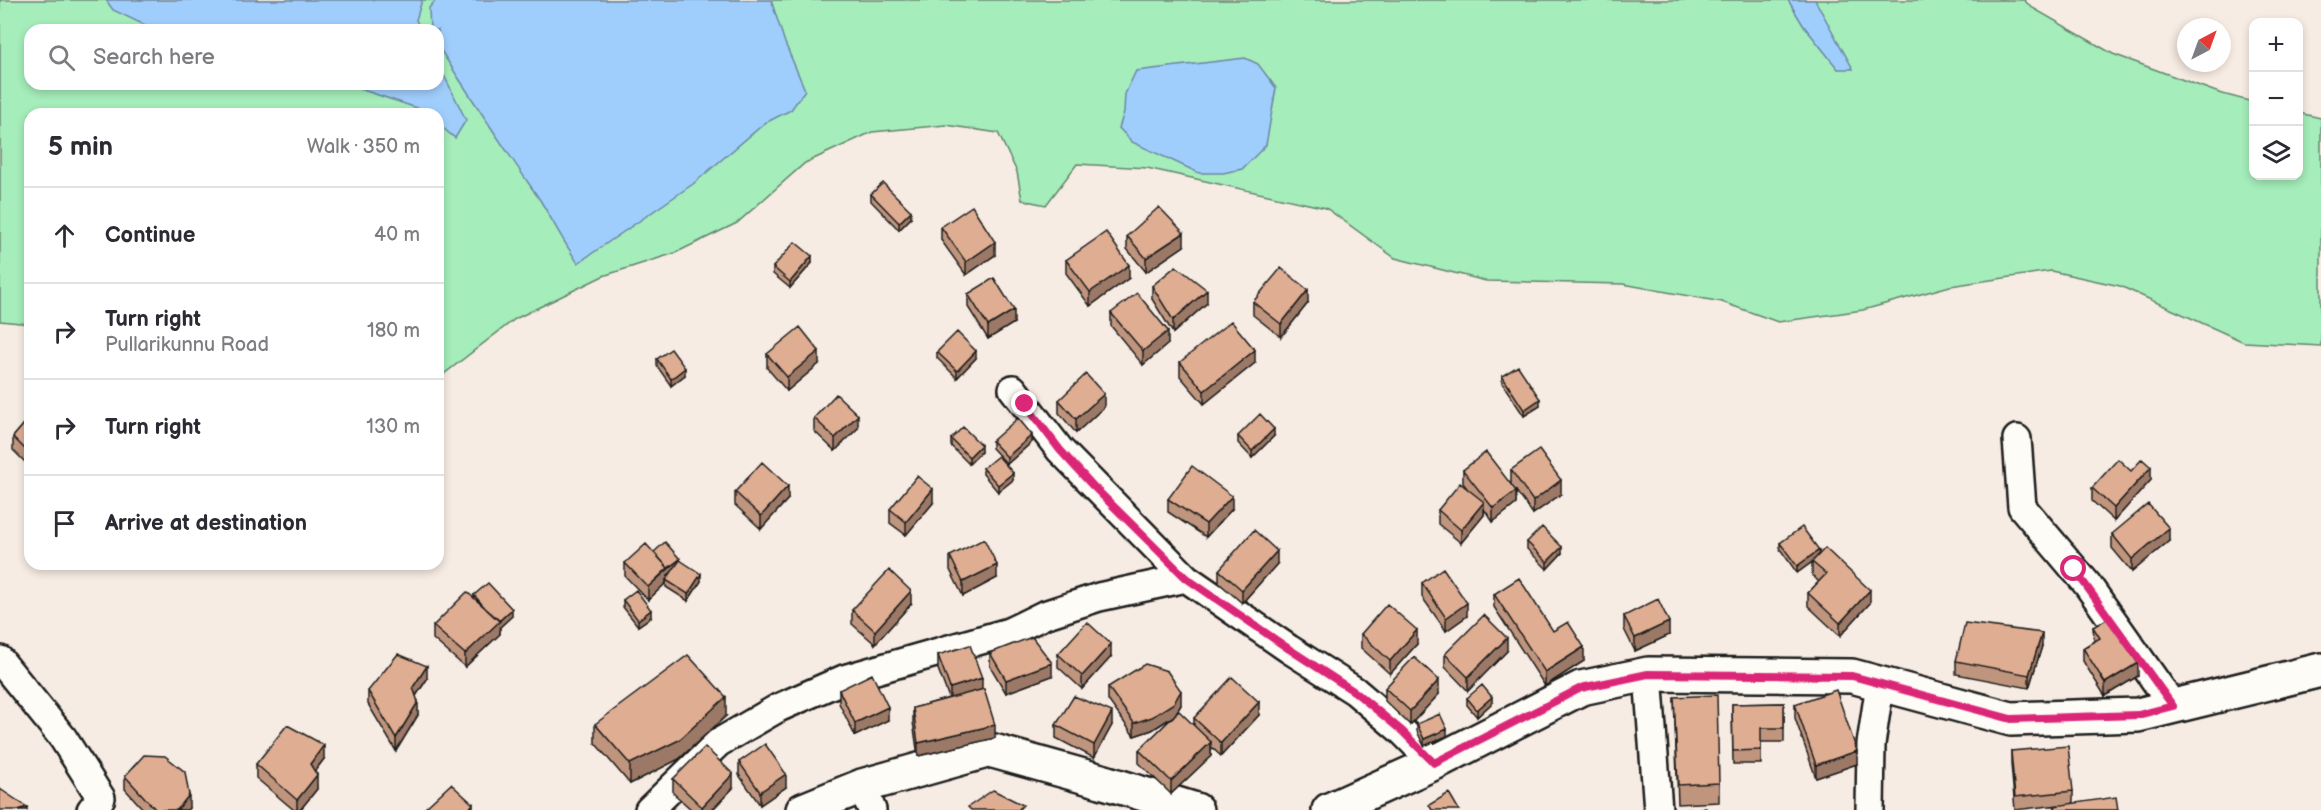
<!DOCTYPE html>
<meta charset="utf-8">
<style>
body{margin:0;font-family:"Balsamiq Sans",sans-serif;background:#f7f7f7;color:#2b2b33}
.controls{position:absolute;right:18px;top:18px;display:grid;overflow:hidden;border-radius:12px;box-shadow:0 3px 9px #0003}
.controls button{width:54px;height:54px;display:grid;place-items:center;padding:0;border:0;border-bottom:2px solid #e1e1e2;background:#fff;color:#2b2b33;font:30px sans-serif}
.compass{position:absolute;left:2177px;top:18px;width:54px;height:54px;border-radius:50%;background:#fff;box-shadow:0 3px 9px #0003;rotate:41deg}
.stop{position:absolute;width:18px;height:18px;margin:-14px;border:4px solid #db2777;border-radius:50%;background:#fff}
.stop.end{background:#db2777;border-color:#fff;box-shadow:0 2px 6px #0008}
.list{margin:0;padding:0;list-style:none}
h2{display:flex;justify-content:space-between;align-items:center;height:78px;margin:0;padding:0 24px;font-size:26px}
h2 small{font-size:20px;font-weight:400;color:#7c7c81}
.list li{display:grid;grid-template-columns:39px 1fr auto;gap:18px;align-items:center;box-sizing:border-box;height:96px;padding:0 24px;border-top:2px solid #e1e1e2}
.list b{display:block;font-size:22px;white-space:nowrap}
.list p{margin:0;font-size:20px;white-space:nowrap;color:#7c7c81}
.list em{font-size:20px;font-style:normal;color:#7c7c81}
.icon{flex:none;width:33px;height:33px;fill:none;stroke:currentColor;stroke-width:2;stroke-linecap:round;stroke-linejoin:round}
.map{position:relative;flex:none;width:2321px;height:810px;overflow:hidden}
.search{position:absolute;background:#fff;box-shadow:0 3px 9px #0003;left:24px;top:24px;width:420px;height:66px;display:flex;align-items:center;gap:15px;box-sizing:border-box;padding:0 21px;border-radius:18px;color:#7c7c81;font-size:22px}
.panel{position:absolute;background:#fff;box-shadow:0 3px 9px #0003;left:24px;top:108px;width:420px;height:462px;border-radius:18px}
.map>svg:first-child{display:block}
.green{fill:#a5edba;stroke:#60846b;stroke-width:1.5;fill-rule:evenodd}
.water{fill:#a0cefc;stroke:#6b87a2;stroke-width:1.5}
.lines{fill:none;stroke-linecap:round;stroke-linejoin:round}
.minor-casing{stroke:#1c1c1c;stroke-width:32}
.secondary-casing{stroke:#1c1c1c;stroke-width:38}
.minor{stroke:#fdfcf7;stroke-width:27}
.secondary{stroke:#fdfcf7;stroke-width:33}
.wall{fill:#c0957e;stroke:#1c1c1c;stroke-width:1.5}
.shaded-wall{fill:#9c7966;stroke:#1c1c1c;stroke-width:1.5}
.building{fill:#dfad92;stroke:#1c1c1c;stroke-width:1.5}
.route{stroke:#db2777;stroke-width:8}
</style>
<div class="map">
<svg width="2321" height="810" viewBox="0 0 2321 810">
<rect width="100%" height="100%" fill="#f7ece3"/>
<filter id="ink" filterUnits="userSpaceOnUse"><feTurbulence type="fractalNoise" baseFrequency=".0167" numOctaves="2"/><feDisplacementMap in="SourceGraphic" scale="12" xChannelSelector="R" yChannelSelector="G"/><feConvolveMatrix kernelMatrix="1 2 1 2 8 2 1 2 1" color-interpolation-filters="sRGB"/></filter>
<g filter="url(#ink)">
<path class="green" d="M0 0H2024L2031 7 2113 54 2219 93 2253 102 2254 176H2298L2299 113 2321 118V346L2244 342 2120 286 2051 271 1950 286 1863 310 1778 322 1722 302 1623 284 1486 281 1395 258 1326 208 1147 168 1077 164 1046 205 1022 200 1017 172 998 133 946 125 872 132 805 163 737 223 675 253 603 276 515 319 444 374 438 388V114H30V324L0 321ZM30 30H438V84H30Z"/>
<path class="water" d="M106 0H422L416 20 421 30H155L113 10Z
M436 0H771L785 43 805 90 791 110 765 123 693 184 578 263C564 243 553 221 540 200 505 149 471 98 438 46V30H430L429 8Z
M1788 0H1815L1853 69H1838L1803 25Z
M1245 58 1258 64 1276 88 1266 145 1242 169 1223 173H1199L1132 142 1119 128 1124 112 1125 94 1136 71Z
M438 63 466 120 455 138 438 124V114H425L417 108 345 84H438Z"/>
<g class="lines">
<defs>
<path id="minor" d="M1013 389 1060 450 1186 578
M2017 439 2022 507 2087 584 2173 706
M0 660 63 738 101 798 91 810
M1648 674 1658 810
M862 786 872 810
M649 810 718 743 778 708 844 679 1009 632 1044 615 1099 597 1186 578 1289 649 1355 691 1402 731 1434 763
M1870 810 1871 744 1880 684"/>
<path id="secondary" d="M803 810 862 786 990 750 1101 781 1196 810
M1329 810 1434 763 1581 688 1648 674 1852 676 2011 719 2138 715 2321 670"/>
</defs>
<use href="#minor" class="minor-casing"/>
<use href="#secondary" class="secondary-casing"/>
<use href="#minor" class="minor"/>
<use href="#secondary" class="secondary"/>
</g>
<path class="wall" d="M871 194 911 218 899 230 871 201Z
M941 227 995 255 966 275 941 240Z
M1127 236 1184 246 1146 272 1127 249Z
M1066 260 1129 278 1090 306 1066 273Z
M812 263 790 288 773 274V267Z
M1152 286 1207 303 1173 333 1152 299Z
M968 294 1014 323 988 339 968 307Z
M1253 302 1308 303 1281 337 1253 315Z
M1111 313 1168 344 1143 365 1111 326Z
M937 352 976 358 957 378 937 358Z
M767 354 819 364 787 391 767 368Z
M657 359 685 375 671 386 657 366Z
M1180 362 1255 363 1204 404 1180 376Z
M1502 376 1540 406 1524 416 1502 383Z
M1059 400 1104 407 1076 433 1059 413Z
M30 417V467L13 450V437Z
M814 418 858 428 835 451 814 431Z
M1238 436H1274L1252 458 1238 443Z
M951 439 981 452 969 464 951 446Z
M992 441 1032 442 1007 464 992 448Z
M983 468 1013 480 998 492 983 474Z
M1463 470 1511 484V470L1561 494 1533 514 1516 491V504L1493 522 1484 509V515L1461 543 1438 524V510L1469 491 1463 483Z
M2131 471 2151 480 2114 521 2092 501V488Z
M735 492 788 499 761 529 735 505Z
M1168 499 1232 509 1206 537 1168 512Z
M933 503 906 535 890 523V509Z
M2112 534 2169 541 2132 572 2112 548Z
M1527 542 1562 553 1547 569 1527 549Z
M1780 543 1819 554 1870 603 1840 636 1808 606V593L1819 582 1812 575V562L1797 573 1780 549Z
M654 552 680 560 701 581 688 601 666 587V583L648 600 625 576V563Z
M950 556 997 578 963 596 950 570Z
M1277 564 1242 603 1219 583V570Z
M1422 583 1467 616 1446 631 1422 597Z
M1494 594 1553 631 1584 661 1545 686 1494 607Z
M474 595 512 616 500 627V634L465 667 433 639V626L474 598Z
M623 600 651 617 638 626 623 607Z
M911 604 875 644 852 624V610Z
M1624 616 1669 635 1635 651 1624 629Z
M2093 627 2138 676 2105 696 2083 661V648L2094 641Z
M1361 634 1417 644 1390 674 1361 648Z
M2042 646 2029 688 1956 674V661Z
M1507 651 1468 691 1445 667V654Z
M990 653 1052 676 1006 693 990 666Z
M1058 654 1111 657 1082 689 1058 667Z
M938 655 982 689 995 738 918 756 913 722V708L949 698 938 669Z
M427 679 416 696 418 715 396 751 368 704V691Z
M1108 687 1181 705 1175 715 1194 725V718L1259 715 1221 756 1211 747V756L1171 794 1139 763V750L1173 717 1152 730 1134 736 1108 700Z
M1385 688 1439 694 1410 725 1385 701Z
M839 690 888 720 855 736 839 703Z
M1674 697 1719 783V802L1678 804Z
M1467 698 1492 703 1477 717 1467 705Z
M1784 703V742H1761V764H1733L1732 704Z
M1795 704 1857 764 1816 778 1795 718Z
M726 716 679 759 630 784 595 743V724Z
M1417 724 1447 736 1424 746 1417 731Z
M1056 725H1112L1094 758 1056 738Z
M2011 751 2073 791V803L2118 810H2055V806L2059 805 2015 810 2011 764Z
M324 759 315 771 317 789 300 810H294L256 778V764Z
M739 762 786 787 760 805 739 775Z
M125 776 189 808 187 810H144L125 789Z
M673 779 733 788 712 810H692L673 793Z"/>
<path class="shaded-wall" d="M911 211V218L899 230V223Z
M1184 233V246L1146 272V258Z
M995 242V255L966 275V262Z
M812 256V263L790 288V282Z
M1129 265V278L1090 306V292Z
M1207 290V303L1173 333V320Z
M1308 290V303L1281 337V324Z
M1014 310V323L988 339V326Z
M1168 331V344L1143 365V351Z
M1255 350V363L1204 404V391Z
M819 351V364L787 391V377Z
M976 351V358L957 378V371Z
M685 368V375L671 386V379Z
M1104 394V407L1076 433V419Z
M1540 399V406L1524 416V410Z
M858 415V428L835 451V438Z
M1274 429V436L1252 458V451Z
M1032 435V442L1007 464V457Z
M981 445V452L969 464V457Z
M2151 467V480L2114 521V508Z
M1013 473V480L998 492V485Z
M1561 480V494L1533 514V501Z
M788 486V499L761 529V516Z
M933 489V503L906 535V522Z
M1516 491V504L1493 522V508Z
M1232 496V509L1206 537V524Z
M1484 502V515L1461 543V530Z
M2169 528V541L2132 572V559Z
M1562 547V553L1547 569V562Z
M1819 550V557L1797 573V566Z
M1277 551V564L1242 603V590Z
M680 559V565L668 575V581L666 580V583L648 600V587Z
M997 565V578L963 596V582Z
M701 574V581L688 601V594Z
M1870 590V603L1840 636V623Z
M911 591V604L875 644V631Z
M1467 603V616L1446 631V618Z
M512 609V616L500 627V634L465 667V654Z
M651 610V617L638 626V620Z
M1669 622V635L1635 651V638Z
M1417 630V644L1390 674V661Z
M2042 633V646L2029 688V675Z
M1507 638V651L1468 691V677Z
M1111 644V657L1082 689V676Z
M1584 647V661L1545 686V672Z
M1052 663V676L1006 693V680Z
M2138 663V676L2105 696V683Z
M427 666V679L413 700V687Z
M982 678V691L950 701V688Z
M1439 680V694L1410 725V711Z
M1181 691V705L1174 716 1152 730 1134 736V723Z
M726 697V716L679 759 630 784V764Z
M1492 697V703L1477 717V710Z
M418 702V715L396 751V738Z
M1259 702V715L1221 756V743Z
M888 707V720L855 736V723Z
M1112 712V725L1094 758V745Z
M995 725V738L918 756V743Z
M1447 729V736L1424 746V739Z
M1211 742V756L1171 794V781Z
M324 745V759L310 777V764Z
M1857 751V764L1816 778V765Z
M733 774V788L712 810H702V807Z
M786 774V787L760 805V792Z
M317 775V789L300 810H297V800Z
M189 795V808L187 810H177Z
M473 804V810H468Z
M27 807V810H18Z"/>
<path class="building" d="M883 183 911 211 899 223 871 194Z
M972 206 995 242 966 262 941 227Z
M1159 207 1184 233 1146 258 1127 236Z
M1106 232 1129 265 1090 292 1066 260Z
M795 242 812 256 790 282 773 267Z
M1176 266 1207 290 1173 320 1152 286Z
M1281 268 1308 290 1281 324 1253 302Z
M994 278 1014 310 988 326 968 294Z
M1137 293 1168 331 1143 351 1111 313Z
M1231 321 1255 350 1204 391 1180 362Z
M800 327 819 351 787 377 767 354Z
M957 332 976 351 957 371 937 352Z
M671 349 685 368 671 379 657 359Z
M1518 366 1540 399 1524 410 1502 376Z
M1086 374 1104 394 1076 419 1059 400Z
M836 394 858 415 835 438 814 418Z
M1260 414 1274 429 1252 451 1238 436Z
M30 417V454L13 437Z
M1018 418 1032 435 1007 457 992 441Z
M963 427 981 445 969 457 951 439Z
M1539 450 1561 480 1533 501 1511 470Z
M1486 452 1516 491 1493 508 1463 470Z
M998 456 1013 473 998 485 983 468Z
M2118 459 2131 471 2142 459 2151 467 2114 508 2092 488Z
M762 462 788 486 761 516 735 492Z
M1192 466 1232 496 1206 524 1168 499Z
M917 476 933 489 906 522 890 509Z
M1460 483 1484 502 1461 530 1438 510Z
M2148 504 2169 528 2132 559 2112 534Z
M1542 527 1562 547 1547 562 1527 542Z
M1802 527 1819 550 1797 566 1780 543Z
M1254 530 1277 551 1242 590 1219 570Z
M984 539 997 565 963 582 950 556Z
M665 542 680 559 668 568 654 552Z
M646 544 668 568 648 587 625 563Z
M1825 548 1870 590 1840 623 1808 593 1826 574 1812 562Z
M680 560 701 574 688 594 666 580Z
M1443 568 1467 603 1446 618 1422 583Z
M889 570 911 591 875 631 852 610Z
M1519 578 1553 631 1568 622 1584 647 1545 672 1494 594Z
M488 583 512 609 499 621 487 610 474 595Z
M636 590 651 610 638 620 623 600Z
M467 592 500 621 465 654 433 626Z
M1658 599 1669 622 1635 638 1624 616Z
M1387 604 1417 630 1390 661 1361 634Z
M1484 615 1507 638 1468 677 1445 654Z
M2110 617 2138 663 2105 683 2083 648 2100 638 2093 627Z
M1087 622 1111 644 1082 676 1058 654Z
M1965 623 2042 633 2029 675 1956 661Z
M1032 637 1052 663 1006 680 990 653Z
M970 645 982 678 950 688 938 655Z
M398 654 427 666 413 687 418 702 396 738 368 691Z
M688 655 726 697 679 740 630 764 595 724Z
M1414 657 1439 680 1410 711 1385 688Z
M1145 664 1167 671 1181 691 1174 703 1152 717 1134 723 1108 687Z
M872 674 888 707 855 723 839 690Z
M1232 677 1259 702 1221 743 1194 718Z
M1482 685 1492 697 1477 710 1467 698Z
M984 689 995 725 918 743 913 708Z
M1836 690 1857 751 1816 765 1795 704Z
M1717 695 1719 783 1678 785 1674 697Z
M1074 696 1112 712 1094 745 1056 725Z
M1784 703V728H1761V750L1733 751 1732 704Z
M1179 711 1211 742 1171 781 1139 750Z
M1440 714 1447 729 1424 739 1417 724Z
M287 725 324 745 310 764 317 775 297 800 256 764Z
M765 744 786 774 760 792 739 762Z
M2068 746 2073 791 2015 797 2011 751Z
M705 747 733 774 702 807 673 779Z
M144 755 165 756 185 772 189 795 177 810H156L125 776Z
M451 784 473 804 468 810H423Z
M0 789 27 807 18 810H0Z
M993 790 1023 805 1018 810H971L968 807Z
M1449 793 1459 810H1432L1429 805Z
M2116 797 2118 810H2056L2055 806Z
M1706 808V810H1681Z"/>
</g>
<g class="lines" filter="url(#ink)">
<path class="route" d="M1025 404 1060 450 1092 485 1186 578 1289 649 1355 692 1402 731 1434 763 1581 688 1648 674 1852 676 2011 719 2138 715 2173 706 2074 569"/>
</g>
</svg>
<div class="controls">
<button>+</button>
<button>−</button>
<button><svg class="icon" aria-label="layers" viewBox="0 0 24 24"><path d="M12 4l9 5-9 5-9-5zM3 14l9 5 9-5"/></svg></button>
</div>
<svg class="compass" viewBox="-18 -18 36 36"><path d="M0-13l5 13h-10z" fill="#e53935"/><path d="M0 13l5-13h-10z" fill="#7c7c81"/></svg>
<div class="stop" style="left:2074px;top:569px"></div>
<div class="stop end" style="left:1025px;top:404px"></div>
<div class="search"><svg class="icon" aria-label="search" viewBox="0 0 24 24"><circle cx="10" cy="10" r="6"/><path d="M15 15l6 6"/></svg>Search here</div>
<section class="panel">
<h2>5 min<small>Walk · 350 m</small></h2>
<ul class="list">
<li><svg class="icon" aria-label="ahead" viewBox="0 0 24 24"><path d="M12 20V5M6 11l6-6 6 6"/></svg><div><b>Continue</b></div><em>40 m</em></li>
<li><svg class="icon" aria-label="right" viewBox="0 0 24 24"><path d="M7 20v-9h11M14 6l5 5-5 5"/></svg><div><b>Turn right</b><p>Pullarikunnu Road</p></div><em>180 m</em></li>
<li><svg class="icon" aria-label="right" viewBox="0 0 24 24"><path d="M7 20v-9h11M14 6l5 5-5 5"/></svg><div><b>Turn right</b></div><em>130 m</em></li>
<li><svg class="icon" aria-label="arrive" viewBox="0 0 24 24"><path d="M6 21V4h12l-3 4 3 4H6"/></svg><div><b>Arrive at destination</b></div></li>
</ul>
</section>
</div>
